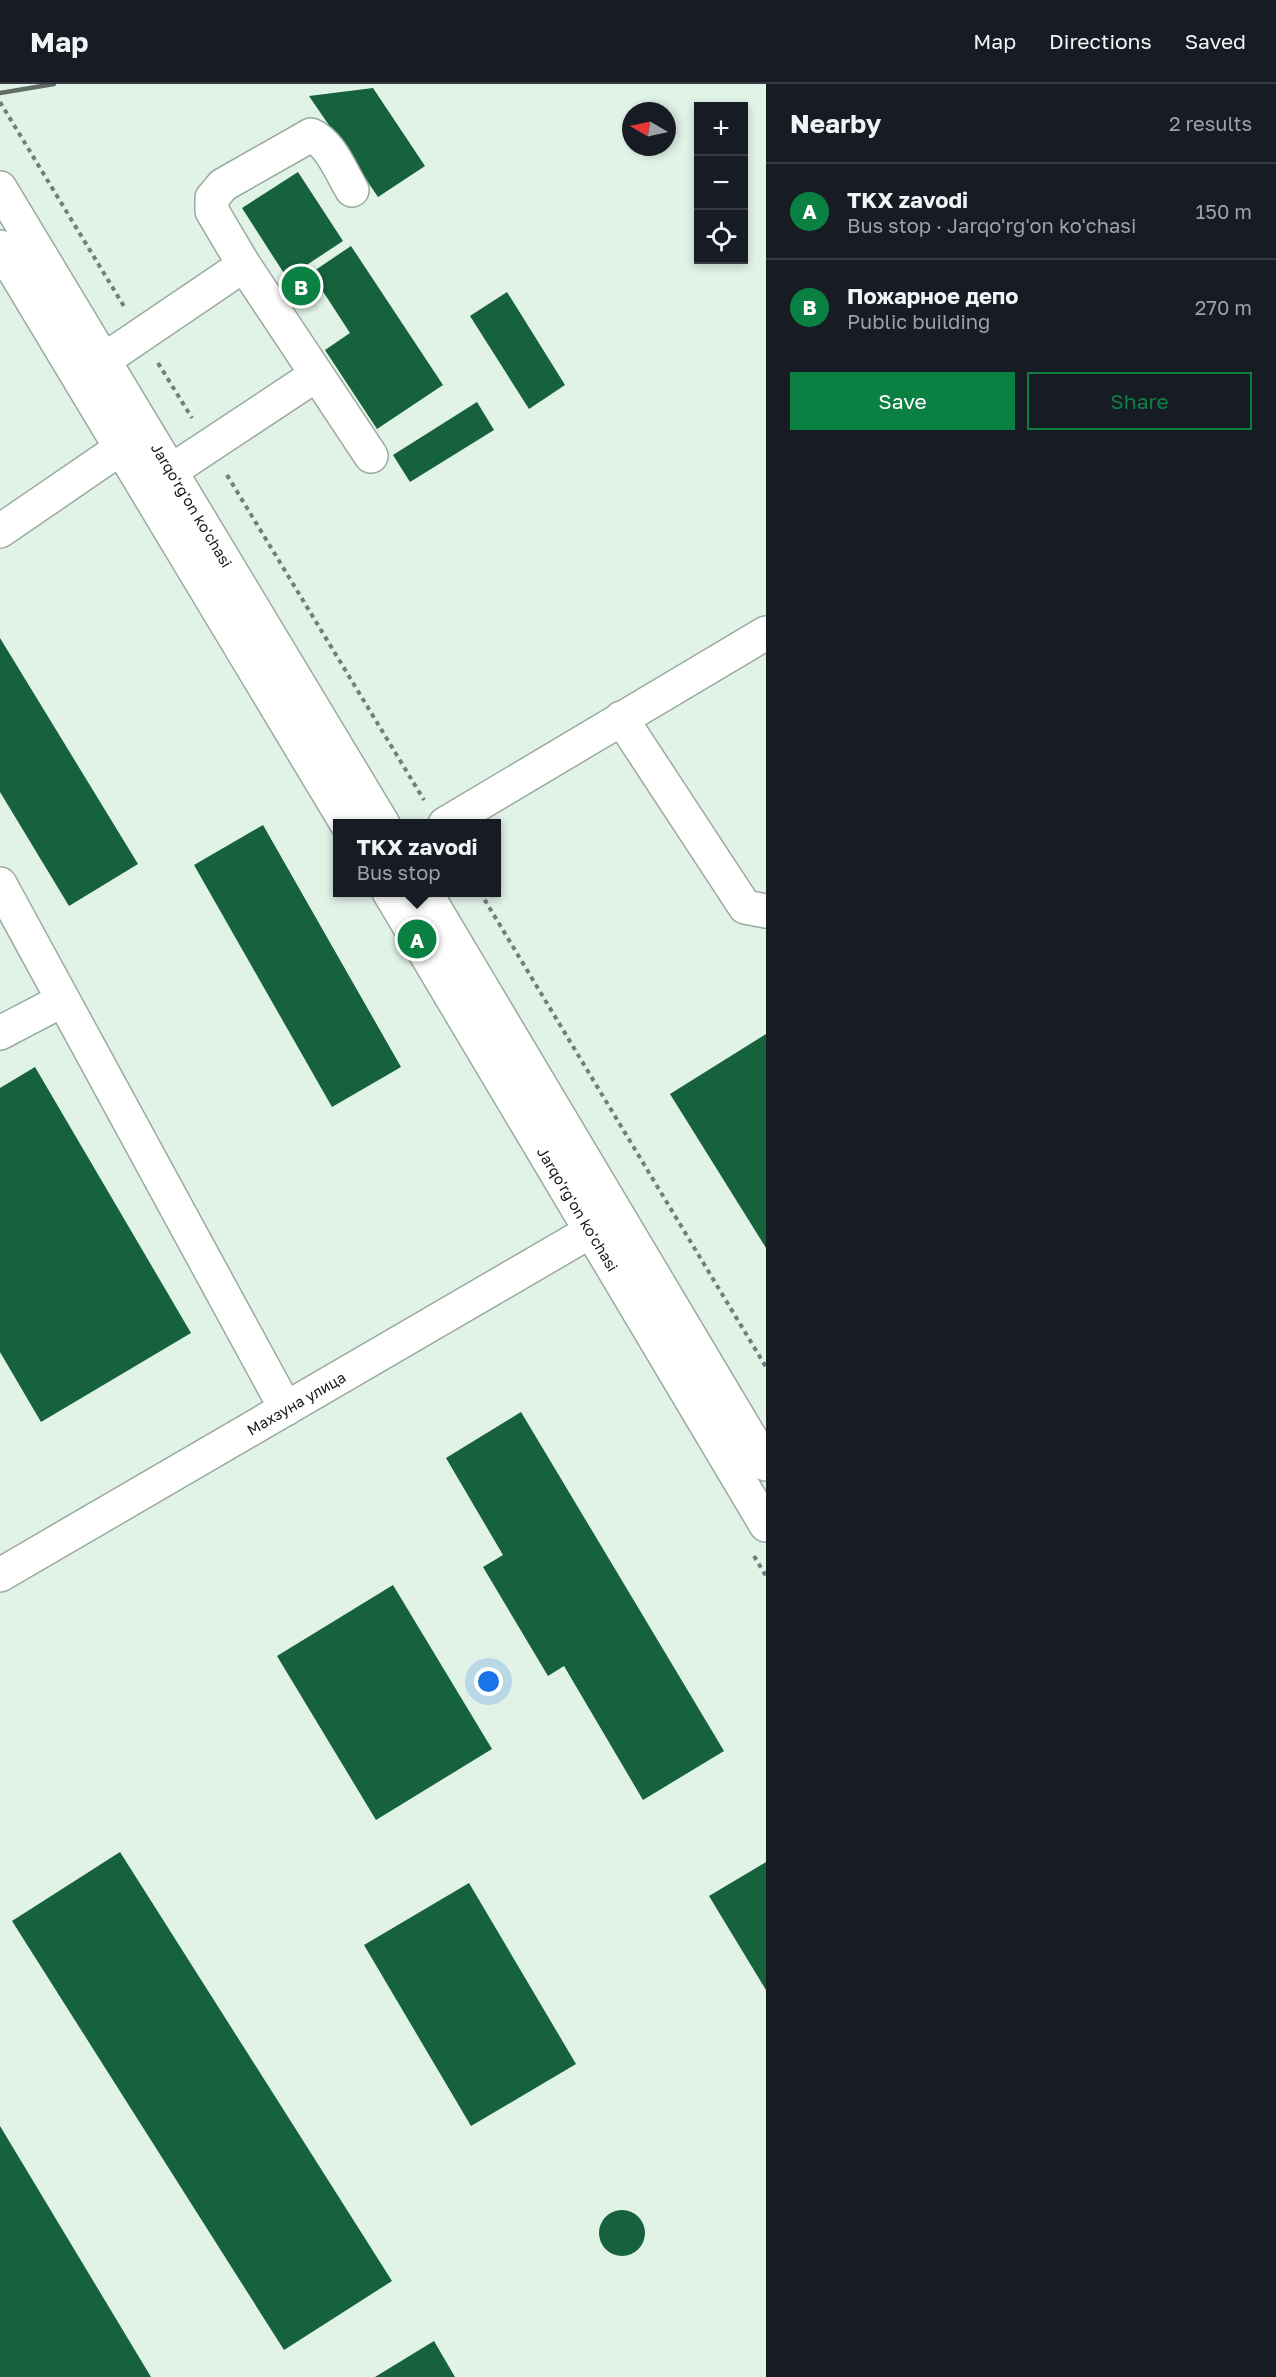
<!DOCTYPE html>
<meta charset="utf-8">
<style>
body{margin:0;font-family:"Golos Text",sans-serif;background:#242831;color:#f1f3f6}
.controls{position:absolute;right:18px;top:18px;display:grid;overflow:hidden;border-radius:0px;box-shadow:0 3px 9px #0003}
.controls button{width:54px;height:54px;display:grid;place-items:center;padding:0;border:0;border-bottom:2px solid #363941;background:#171b24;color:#f1f3f6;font:30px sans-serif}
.compass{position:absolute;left:622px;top:18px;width:54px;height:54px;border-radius:50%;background:#171b24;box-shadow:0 3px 9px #0003;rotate:279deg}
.you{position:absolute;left:489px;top:1598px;width:21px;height:21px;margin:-15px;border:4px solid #fff;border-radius:50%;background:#1a73e8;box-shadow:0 0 0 9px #1a73e833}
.badge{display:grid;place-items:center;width:39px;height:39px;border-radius:50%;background:#0b8043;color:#fff;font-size:20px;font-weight:700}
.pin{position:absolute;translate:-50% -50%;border:3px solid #fff;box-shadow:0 2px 6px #0006}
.popup{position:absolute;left:333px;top:735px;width:168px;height:78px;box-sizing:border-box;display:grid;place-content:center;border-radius:0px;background:#171b24;filter:drop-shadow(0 2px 4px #0005);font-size:20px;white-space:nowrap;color:#9ea1a6}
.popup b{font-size:22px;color:#f1f3f6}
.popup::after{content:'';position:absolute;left:50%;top:100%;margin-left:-12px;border:12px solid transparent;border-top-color:#171b24}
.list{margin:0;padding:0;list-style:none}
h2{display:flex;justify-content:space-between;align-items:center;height:78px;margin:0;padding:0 24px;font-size:26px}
h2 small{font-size:20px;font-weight:400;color:#9ea1a6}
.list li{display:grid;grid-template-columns:39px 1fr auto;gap:18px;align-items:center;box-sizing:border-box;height:96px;padding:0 24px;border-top:2px solid #363941}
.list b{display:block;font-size:22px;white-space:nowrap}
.list p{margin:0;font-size:20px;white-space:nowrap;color:#9ea1a6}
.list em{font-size:20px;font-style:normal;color:#9ea1a6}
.actions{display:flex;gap:12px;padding:18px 24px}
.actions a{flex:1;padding:14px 0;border:2px solid #0b8043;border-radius:0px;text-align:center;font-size:21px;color:#0b8043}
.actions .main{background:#0b8043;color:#fff}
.icon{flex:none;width:33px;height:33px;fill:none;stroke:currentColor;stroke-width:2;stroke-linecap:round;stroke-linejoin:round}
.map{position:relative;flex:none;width:766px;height:2293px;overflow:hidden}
header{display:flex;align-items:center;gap:36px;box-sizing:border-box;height:84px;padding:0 30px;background:#171b24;border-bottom:2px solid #363941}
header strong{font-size:28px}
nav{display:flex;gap:33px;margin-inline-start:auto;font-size:21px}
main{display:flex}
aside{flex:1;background:#171b24}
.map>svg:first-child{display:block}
.building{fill:#15623c}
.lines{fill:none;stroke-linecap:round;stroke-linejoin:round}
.minor-casing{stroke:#9aaa9f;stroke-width:36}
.major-casing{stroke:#9aaa9f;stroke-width:36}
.path{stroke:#737e77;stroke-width:4;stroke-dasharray:4.5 4.5;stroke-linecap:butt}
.minor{stroke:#fff;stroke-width:33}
.major{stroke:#fff;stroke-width:33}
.rail{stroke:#626c66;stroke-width:4.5}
.labels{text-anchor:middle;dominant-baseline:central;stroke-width:6;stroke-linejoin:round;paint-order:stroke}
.street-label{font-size:15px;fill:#161c18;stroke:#fff}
</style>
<header>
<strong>Map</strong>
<nav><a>Map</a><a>Directions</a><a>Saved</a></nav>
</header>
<main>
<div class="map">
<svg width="766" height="2293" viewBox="0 0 766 2293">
<rect width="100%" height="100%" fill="#e1f2e7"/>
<path class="building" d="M373 4 425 82 378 113 309 12Z
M298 88 343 157 287 194 242 124Z
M351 162 443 301 377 345 325 266 350 249 311 189Z
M507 208 565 301 529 325 470 232Z
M477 318 494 346 410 398 393 371Z
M0 554 138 780 69 822 0 708Z
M263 741 401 983 332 1023 194 781Z
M766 950V1164L670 1010Z
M35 983 191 1249 41 1338 0 1268V1004Z
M521 1328 724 1667 643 1716 564 1582 548 1592 483 1483 503 1471 446 1374Z
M393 1501 492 1665 376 1736 277 1572Z
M120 1768 392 2197 284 2266 12 1837Z
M766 1778V1906L709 1812Z
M469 1799 576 1980 471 2042 364 1861Z
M0 2042 151 2293H0Z
M599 2149a23 23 0 1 1 46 0a23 23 0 1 1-46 0Z
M434 2257 455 2293H375Z"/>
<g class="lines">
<defs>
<path id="minor" d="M352 106C341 88 331 60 311 51L223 101 212 114V127L244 181 371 372
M104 276 244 181
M171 387 316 291
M0 447 121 364
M621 634 745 823 766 827
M445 740 766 549
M0 800 286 1325
M0 949 63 916
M0 1491 591 1147"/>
<path id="major" d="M0 104 383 740
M0 163 347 740
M389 808 766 1441
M425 808 766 1380"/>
</defs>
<use href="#minor" class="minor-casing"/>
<use href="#major" class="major-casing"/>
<path class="path" d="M0 18 125 224
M158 279 192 334
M227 391 424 716
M480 808 766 1283
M754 1472 766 1492"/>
<use href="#minor" class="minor"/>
<use href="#major" class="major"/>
<path class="rail" d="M0 9 54 0"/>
</g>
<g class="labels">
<g class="street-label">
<text transform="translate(192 421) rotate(59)">Jarqo'rg'on ko'chasi</text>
<text transform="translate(578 1125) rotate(59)">Jarqo'rg'on ko'chasi</text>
<text transform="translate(296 1319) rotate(-30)">Махзуна улица</text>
</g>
</g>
</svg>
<div class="controls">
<button>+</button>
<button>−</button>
<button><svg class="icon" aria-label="locate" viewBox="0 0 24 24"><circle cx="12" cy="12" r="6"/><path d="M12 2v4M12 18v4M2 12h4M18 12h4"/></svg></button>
</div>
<svg class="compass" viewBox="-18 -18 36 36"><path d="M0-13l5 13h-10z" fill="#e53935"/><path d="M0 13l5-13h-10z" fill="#9ea1a6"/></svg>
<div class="you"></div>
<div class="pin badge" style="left:417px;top:855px">A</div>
<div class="popup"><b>TKX zavodi</b>Bus stop</div>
<div class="pin badge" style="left:301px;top:202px">B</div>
</div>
<aside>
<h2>Nearby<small>2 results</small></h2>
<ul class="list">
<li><span class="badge">A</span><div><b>TKX zavodi</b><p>Bus stop · Jarqo'rg'on ko'chasi</p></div><em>150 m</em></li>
<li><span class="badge">B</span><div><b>Пожарное депо</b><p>Public building</p></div><em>270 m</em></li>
</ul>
<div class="actions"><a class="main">Save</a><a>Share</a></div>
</aside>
</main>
